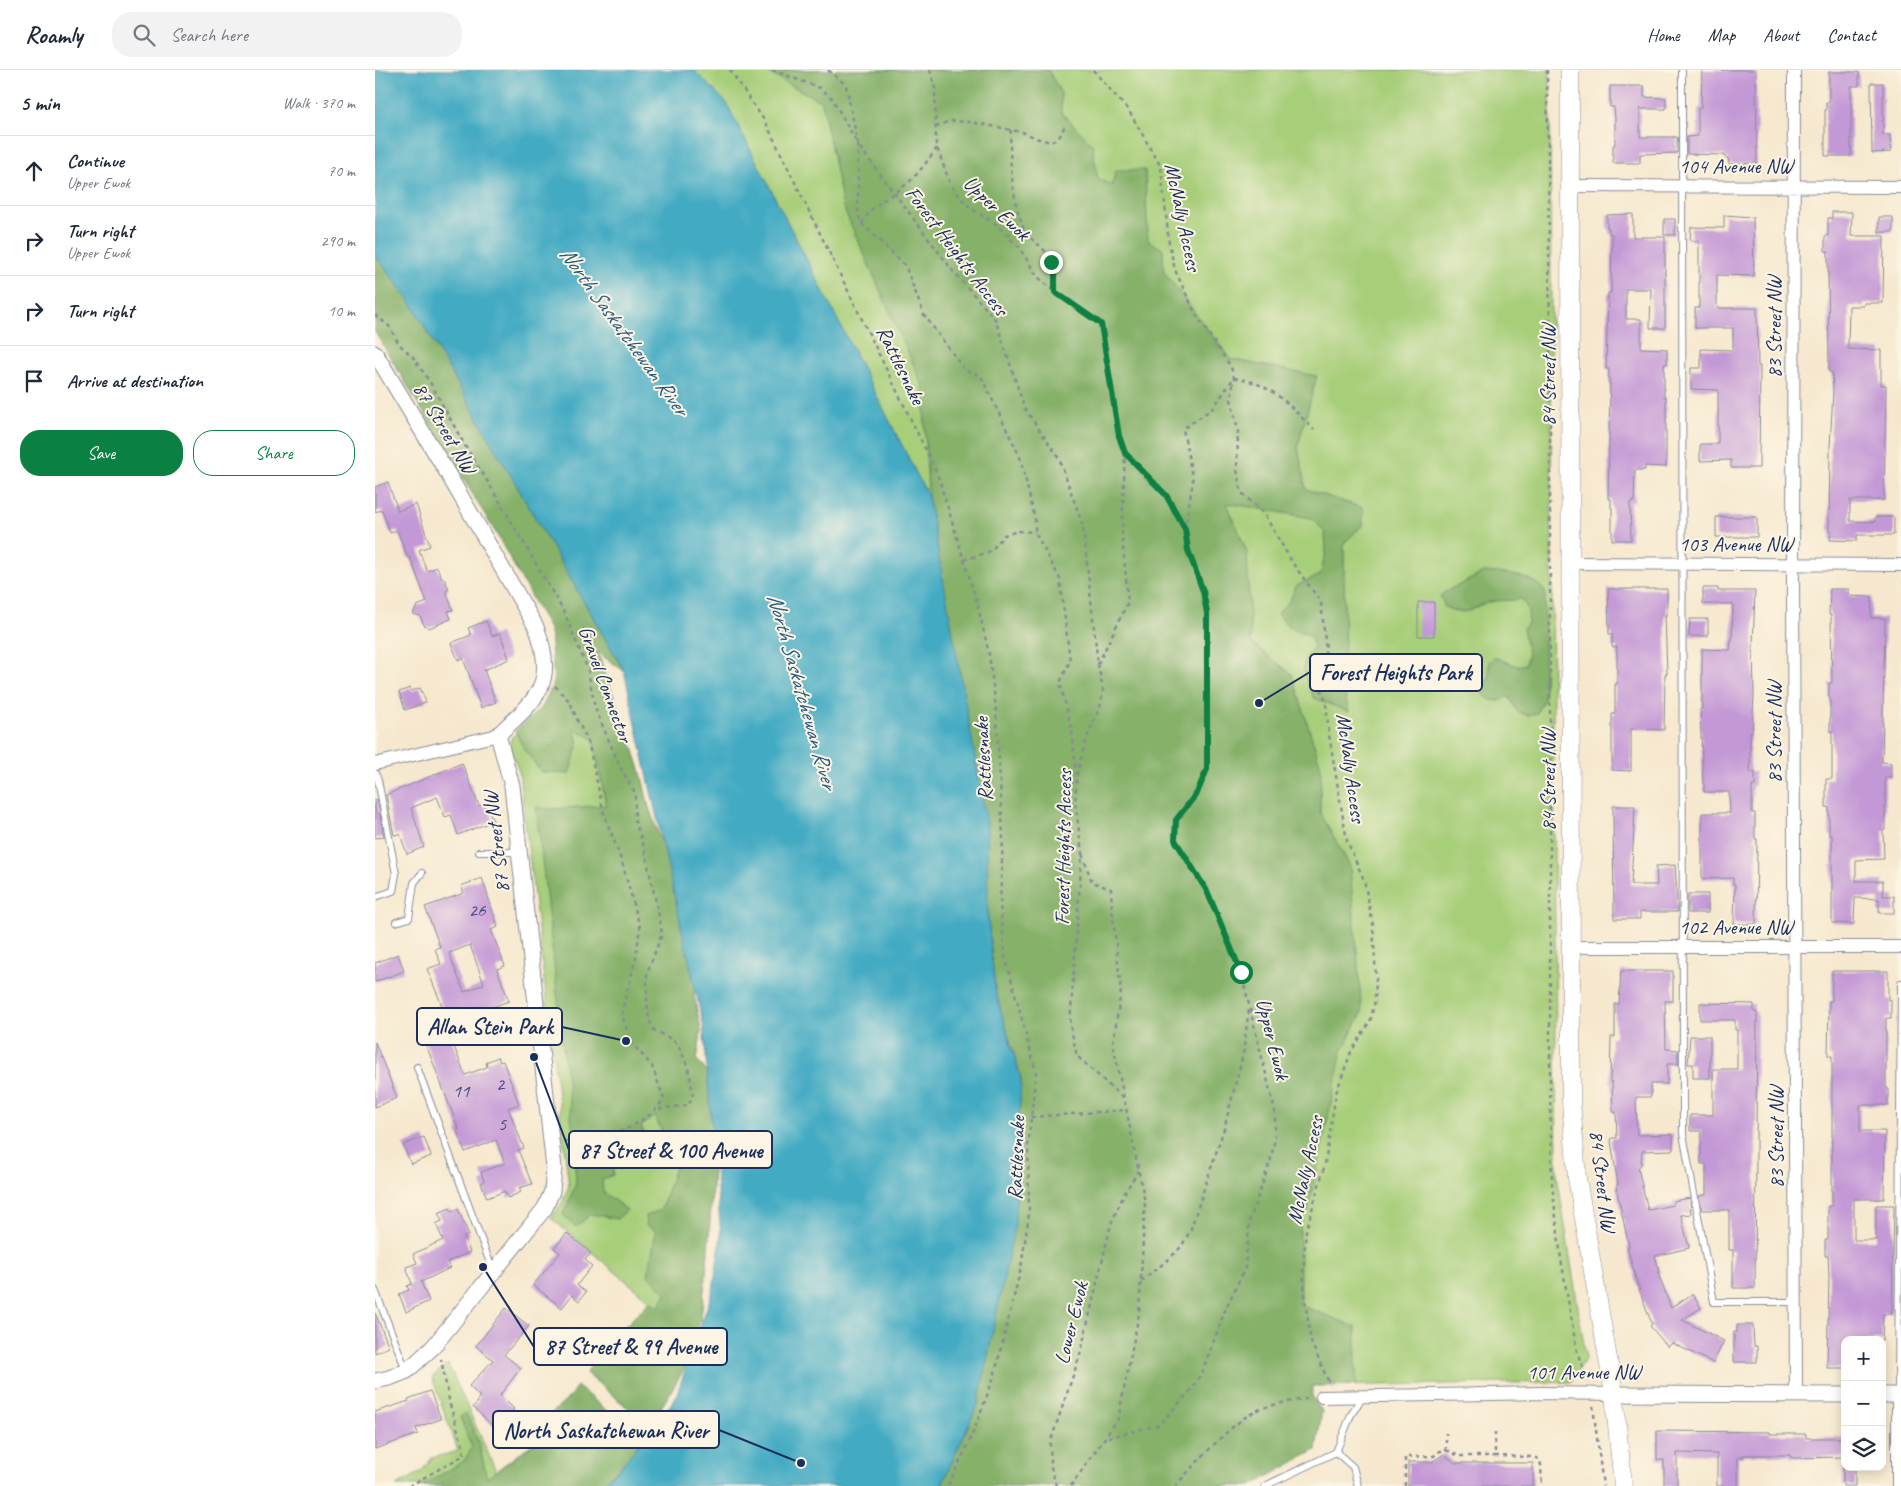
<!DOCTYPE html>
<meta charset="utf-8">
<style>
body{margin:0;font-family:Caveat,sans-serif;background:#f2f2f3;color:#1f2937}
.controls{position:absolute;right:15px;bottom:15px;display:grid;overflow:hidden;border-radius:10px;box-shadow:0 2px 12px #0003}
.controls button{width:45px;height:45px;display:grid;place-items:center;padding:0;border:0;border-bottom:1px solid #e0e1e3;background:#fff;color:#1f2937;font:25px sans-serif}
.stop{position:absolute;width:15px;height:15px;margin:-11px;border:4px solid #0b8043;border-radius:50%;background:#fff}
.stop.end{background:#0b8043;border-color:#fff;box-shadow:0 1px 5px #0008}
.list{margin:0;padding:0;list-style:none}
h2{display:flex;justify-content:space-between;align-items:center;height:65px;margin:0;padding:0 20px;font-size:21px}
h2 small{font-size:16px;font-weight:400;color:#747a83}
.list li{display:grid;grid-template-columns:32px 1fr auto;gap:15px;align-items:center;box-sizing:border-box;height:70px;padding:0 20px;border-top:1px solid #e0e1e3}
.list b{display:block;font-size:19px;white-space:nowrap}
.list p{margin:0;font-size:16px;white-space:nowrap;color:#747a83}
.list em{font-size:16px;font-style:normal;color:#747a83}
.actions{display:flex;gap:10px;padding:15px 20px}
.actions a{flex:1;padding:11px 0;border:1px solid #0b8043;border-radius:20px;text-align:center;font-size:18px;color:#0b8043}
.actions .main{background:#0b8043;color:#fff}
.icon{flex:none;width:28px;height:28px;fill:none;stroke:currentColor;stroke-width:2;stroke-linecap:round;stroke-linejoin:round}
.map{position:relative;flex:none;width:1526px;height:1416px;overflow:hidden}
header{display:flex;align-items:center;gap:30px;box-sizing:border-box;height:70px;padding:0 25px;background:#fff;border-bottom:1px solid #e0e1e3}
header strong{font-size:24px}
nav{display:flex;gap:28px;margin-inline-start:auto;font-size:18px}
.search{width:350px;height:45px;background:#f2f2f3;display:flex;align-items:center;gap:12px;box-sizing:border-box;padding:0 18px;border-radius:20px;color:#747a83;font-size:19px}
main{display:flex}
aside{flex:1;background:#fff}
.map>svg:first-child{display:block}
.green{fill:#a7ce79;stroke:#617e6c}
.forest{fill:#85b169;stroke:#507064}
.water{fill:#43aac3;stroke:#2f6c90}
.building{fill:#c398d6;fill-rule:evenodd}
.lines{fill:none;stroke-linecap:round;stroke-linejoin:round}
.service-casing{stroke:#888c96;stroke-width:8}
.minor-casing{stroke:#888c96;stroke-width:14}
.tertiary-casing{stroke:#888c96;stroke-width:17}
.secondary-casing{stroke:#888c96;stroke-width:19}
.path{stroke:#888c96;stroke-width:2.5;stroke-dasharray:4 4;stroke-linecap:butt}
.service{stroke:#fff;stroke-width:6}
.minor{stroke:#fff;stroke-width:12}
.tertiary{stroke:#fff;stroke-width:15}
.secondary{stroke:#fff;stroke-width:18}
.route{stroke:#0b8043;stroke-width:6}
.labels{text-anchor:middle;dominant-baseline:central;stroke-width:4;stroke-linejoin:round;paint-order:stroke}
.number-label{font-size:19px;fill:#45497c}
.street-label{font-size:21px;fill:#1b2f5e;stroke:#fcf5e5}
.water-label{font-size:22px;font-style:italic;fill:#295a81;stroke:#fcf5e5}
.leader{fill:none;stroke:#1b2f5e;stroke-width:2}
.callout-dot{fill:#1b2f5e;stroke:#fcf5e5;stroke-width:2}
.callout{fill:#fcf5e5;stroke:#1b2f5e;stroke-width:2}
.callout-label{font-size:22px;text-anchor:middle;font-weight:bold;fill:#1b2f5e}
</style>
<header>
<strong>Roamly</strong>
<div class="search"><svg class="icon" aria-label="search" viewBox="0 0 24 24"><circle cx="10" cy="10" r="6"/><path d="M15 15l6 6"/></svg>Search here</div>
<nav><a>Home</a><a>Map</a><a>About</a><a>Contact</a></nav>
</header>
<main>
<aside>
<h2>5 min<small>Walk · 370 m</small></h2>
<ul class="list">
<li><svg class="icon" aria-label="ahead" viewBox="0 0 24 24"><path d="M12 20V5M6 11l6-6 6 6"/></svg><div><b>Continue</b><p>Upper Ewok</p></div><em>70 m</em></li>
<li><svg class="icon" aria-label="right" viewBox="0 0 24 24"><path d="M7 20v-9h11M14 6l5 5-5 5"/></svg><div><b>Turn right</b><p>Upper Ewok</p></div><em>290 m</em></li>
<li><svg class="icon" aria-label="right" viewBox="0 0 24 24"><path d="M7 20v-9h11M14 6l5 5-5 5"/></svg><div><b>Turn right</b></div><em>10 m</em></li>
<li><svg class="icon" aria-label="arrive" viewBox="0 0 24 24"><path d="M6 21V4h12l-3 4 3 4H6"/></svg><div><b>Arrive at destination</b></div></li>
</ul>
<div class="actions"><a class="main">Save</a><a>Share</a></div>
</aside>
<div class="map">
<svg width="1526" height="1416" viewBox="0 0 1526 1416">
<rect width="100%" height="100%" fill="#fcf5e5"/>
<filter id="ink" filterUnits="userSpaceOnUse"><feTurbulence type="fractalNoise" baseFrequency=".02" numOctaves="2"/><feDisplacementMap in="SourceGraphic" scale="10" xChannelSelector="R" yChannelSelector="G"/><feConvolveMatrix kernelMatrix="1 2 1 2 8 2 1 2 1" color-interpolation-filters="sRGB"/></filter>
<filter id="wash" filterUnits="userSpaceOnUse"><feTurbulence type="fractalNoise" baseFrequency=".0096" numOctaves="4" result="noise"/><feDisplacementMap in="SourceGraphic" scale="20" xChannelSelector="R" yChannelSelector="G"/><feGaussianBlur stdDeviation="1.12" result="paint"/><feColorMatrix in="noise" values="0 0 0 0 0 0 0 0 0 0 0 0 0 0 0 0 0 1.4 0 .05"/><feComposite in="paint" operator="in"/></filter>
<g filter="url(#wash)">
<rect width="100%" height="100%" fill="#f6e8ce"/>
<path class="green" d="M319 0H1175L1177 513 1182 1105 1211 1288 1196 1312 937 1316 553 426 351 32Z
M222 581 257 675 266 703 274 738 301 813 321 912 319 926 326 961 322 990 331 1001 338 1099 333 1182 326 1247 309 1299 275 1356 211 1303 230 1277 275 1231 176 1148 187 1133 194 1116 144 701 134 676 137 667 168 636 179 612Z
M73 1294 121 1401 150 1379 179 1360 168 1351 192 1330 202 1316 220 1416H21L46 1402 57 1388 83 1381 57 1307Z"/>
<path class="forest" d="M391 0H673L686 23V42L717 74 723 109 737 115 741 100H770L773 171 788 179 789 202 855 289 942 306 923 376 931 419 988 438V455L969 473 970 626 974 642 939 628C930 607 921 596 939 577L935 565 915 558 902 544 915 530 921 516 945 505 951 482 950 462 936 448 852 433 872 482 876 573 917 604 946 697 945 742 975 796 987 943 967 981 933 1141 925 1153V1235L981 1257V1315L937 1316V1327L947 1341 941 1380 876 1416H566L603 1334 646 1009 620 920 613 849 553 426 548 316 468 137 447 32 395 4Z
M0 185 33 228 249 601 222 582 257 675 266 703 274 738 301 813 320 915 319 926 326 961 322 990 331 1001 334 1008 339 1083 333 1182 326 1247 309 1299 275 1356 211 1303 230 1277 275 1231 284 1237 291 1223 273 1205 281 1161 271 1155 270 1146 286 1140 301 1095 280 1046 266 1056 269 1063 285 1074 290 1093 283 1098 270 1088 260 1073 254 1076 253 1091 238 1089V1105L227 1109 228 1122 252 1140 242 1149 216 1144 201 1157 188 1145 201 1113 198 1063 161 737 176 739 231 735 218 669 200 659 203 677 194 704 166 702 149 679 140 661 168 636 179 612 175 561 121 463 0 262Z
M1110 502C1130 504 1158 504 1170 522L1169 628 1162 643 1153 646 1142 641 1134 626C1119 633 1117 633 1105 621L1114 607V592L1119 587 1142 596 1151 594 1153 585 1148 558 1153 554C1154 543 1154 537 1145 529 1136 531 1128 530 1120 531 1098 534 1095 550 1070 537L1065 526 1070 522Z
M202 1316 266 1369C256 1388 241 1402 224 1416H46L89 1391 97 1378 85 1347 91 1343 104 1374 112 1408 179 1360 168 1351 192 1330Z"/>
<path class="water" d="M0 0H319L351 32 553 426 612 753 613 849 620 920 646 1009 640 1154 603 1334 566 1416H224L242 1401 300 1329 338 1220 346 1166 328 954 249 601 33 228 0 185Z"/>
<g id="blocks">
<path class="building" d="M1327 0H1381L1382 93 1354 94 1353 88H1350V85L1312 84V67L1323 66V38H1326Z
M1454 2H1484V16H1476V86H1450V40H1451V32H1454Z
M1496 13H1508V65H1515L1516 82 1497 83Z
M1235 16H1269V27L1291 28V39H1265V67H1302V83L1265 84V93H1238V75H1240V48L1239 37H1235Z
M1457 142H1477L1476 166H1509L1508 233H1489V236H1474L1473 279 1506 280V315H1511L1509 430H1475V451L1500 452V447H1519V465H1482V471L1455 470 1456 460H1454L1455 377 1458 321 1457 302H1454L1453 191V181H1450V166H1453V148H1457Z
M1258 144V167H1290V258H1275L1276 219H1251V249H1266V278L1292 279V294H1289V327H1291V397L1270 396V400H1260L1259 432H1255L1256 470H1237V438H1236V429H1233L1235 313H1234V299H1231L1233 223H1236L1237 164H1234V158H1232V145Z
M1349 145 1378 147 1379 206 1342 205V238H1382L1383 296H1385L1384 398H1356V390L1325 391V374H1343V320L1316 319V298H1326V279L1358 280V258H1320V238H1324V171H1315L1316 157 1349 158Z
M1504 147H1518V162H1504Z
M1289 149H1300V165H1289Z
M13 412 23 441 41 434 55 476 44 480 52 501 62 497 67 509 69 508 74 519 71 521 78 540 73 541 76 549 54 558 49 555 45 546 38 544 42 536 52 532 35 487 33 488 22 460 15 463 7 440 0 442V417Z
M1341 447H1382V467H1341Z
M1328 518H1343V521H1380L1378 577 1379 625 1377 662H1375V702H1380V716H1377V743H1380V769H1382L1381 854H1359L1360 814H1358V808L1327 809V743H1355L1354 722H1329V714H1328L1325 639H1327V579L1355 580 1356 570H1357L1358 534H1328Z
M1233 519H1292V545H1290L1292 604H1290L1289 660 1256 659V701L1237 700V644H1240V614H1242V577H1237V564H1234Z
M1455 519H1474V526L1497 527 1496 548H1510L1507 692 1516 693V707H1510V760H1508L1509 789 1481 790V811H1508V826H1519V843H1504V829L1480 828 1479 854 1457 853V765H1454V737H1451V709H1457V661H1455V628H1454V613H1457L1456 545H1454Z
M1043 532H1059V566H1043Z
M1315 549H1333V566H1314Z
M111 551 117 566 125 563 134 589 109 600 121 632 106 638 88 588 83 590 76 573 96 565 93 558Z
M35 618 37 621 45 618 51 632 30 640 24 622Z
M87 693 104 736 109 734 111 739 113 738 118 751 83 765 76 745 70 747 62 727 36 738 49 777 32 784 25 764 19 765 11 725Z
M2 729 9 767 0 768V730Z
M1238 736H1260L1256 815H1282L1281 796 1300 795 1303 842H1265V849H1239Z
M107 808 123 857 116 860 130 896 122 899 134 931 95 945 96 947 75 955 52 899 66 894 60 879 65 877 50 837 89 823 86 816ZM95 875 109 914 89 922 74 883Z
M1313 824H1333V843H1313Z
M23 884 29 901 0 912V893Z
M1246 901H1298V931H1290L1291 979 1303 980V994H1292V1014H1276V1027H1261L1262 1065 1298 1064V1080L1267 1081 1266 1095 1263 1098 1273 1140 1298 1135V1131L1315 1128 1316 1144 1306 1145 1314 1178 1280 1186 1285 1203H1283L1296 1238 1317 1224 1326 1238 1307 1250 1349 1271 1338 1293 1297 1273 1293 1277 1275 1256 1277 1254 1264 1219 1252 1177H1254L1241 1116 1243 1115 1236 1071 1237 1068H1242L1241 1042H1238L1237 1012H1235L1236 967H1240V934H1244Z
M1457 901H1513V930H1516V948H1511V1018H1513V1035H1485V1061H1510L1509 1129H1479V1170H1501V1135H1519L1517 1244H1508L1507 1270H1470V1298H1452L1454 1206 1453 1186H1450V1170H1453V1136H1457V986H1453L1454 931H1457Z
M1325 933 1379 934V942H1382L1380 1218H1358V1180H1354V1140H1327L1324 1126 1331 1125V1094H1326V1061H1315V1045H1338V999H1362V960H1360V950H1325Z
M74 963 90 1005 112 997 111 992 123 987 125 992 128 991 144 1034 133 1038 149 1078 143 1080 157 1114 144 1118 146 1122 133 1128 130 1121 112 1128 106 1113 109 1111 106 1102 130 1093 121 1070 90 1082 82 1061 84 1060 50 972Z
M1315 966H1335V1008H1318V994H1313Z
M0 972 22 1028 0 1037Z
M49 1067 56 1086 36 1094 28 1075Z
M75 1138 77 1142 83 1139 94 1165 89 1167 95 1182 72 1192 75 1198 46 1212 54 1231 31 1242 24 1224 34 1220 32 1216 37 1214 31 1197 42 1193 38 1184 68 1170 61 1154 67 1151 63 1143Z
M192 1163 216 1183 210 1190 217 1196 202 1215 211 1222 204 1231 197 1225 187 1238 158 1215 185 1183 179 1178Z
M131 1238 154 1256 129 1285 146 1298 125 1325 139 1339 120 1358 98 1337 103 1332 102 1330 105 1327 94 1316 118 1290 101 1276Z
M0 1243 14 1277 0 1283Z
M1362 1255H1378L1379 1276H1382V1292H1359V1262H1362Z
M55 1321 66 1349 41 1358 43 1364 0 1379V1342L34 1331 33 1329Z
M1282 1361 1395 1362V1364H1431V1368H1470V1387L1419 1388 1415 1387V1385H1368V1387H1363V1416H1342V1384L1302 1383V1416H1289V1390H1282Z
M1069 1384 1080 1393H1158V1416H1033V1392H1057Z
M1468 1397H1480V1416H1468Z"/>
</g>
</g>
<g filter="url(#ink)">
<use href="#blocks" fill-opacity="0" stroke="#888c96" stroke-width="1"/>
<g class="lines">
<defs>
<path id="service" d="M1307 0 1308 1064 1339 1232H1422
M0 703 3 710 21 804 18 821 0 827
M104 782H143
M21 852 34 848 39 813 47 803
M137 956 162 954
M42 997 118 1201
M0 1220 31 1300
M1523 1325 1526 913
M961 1382 978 1397 983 1416
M890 1416 961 1382 976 1345 988 1326"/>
<path id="minor" d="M1419 0 1418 506 1421 1324
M1196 116 1526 117
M1195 493 1526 495
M0 694 123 665
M1196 877H1526
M947 1327 1167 1323 1239 1324
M1523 1416V1325"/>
<path id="tertiary" d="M0 283 73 404 161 557C168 575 174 599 165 618 157 636 137 651 123 665L137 716 179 1098 177 1121 170 1138 58 1277 32 1301 14 1308 0 1311
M1239 1324 1470 1325
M1507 1325H1526"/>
<path id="secondary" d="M1195 0 1196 1031 1202 1108 1239 1324 1248 1416"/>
</defs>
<use href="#service" class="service-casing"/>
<use href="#minor" class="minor-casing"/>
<use href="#tertiary" class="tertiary-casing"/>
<use href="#secondary" class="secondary-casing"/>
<path class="path" d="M355 0 391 53 562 403 602 532 614 584 621 638 628 766 625 835 630 886 661 1002 653 1076 654 1144 646 1198 619 1307 596 1368 573 1416
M397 0 445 18 457 28 483 75V145L487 154 530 195 549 245 590 300 606 306 645 387 660 449V462L685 509 695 591 685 613 697 660 701 704
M453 0 471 15 483 75 578 201 620 249 650 339 684 388 708 456 723 595 728 620 726 634 710 673 702 705 700 732 707 783 695 954 702 986 749 1029
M555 0 560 18 561 75 576 116 595 138 622 155 644 177 662 206 676 219 726 254 744 367 750 383 791 425 810 459 813 480 828 521 832 543V699L822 723 801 750 800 770 831 821 866 902 900 1041V1069L895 1092 875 1149 870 1198 851 1238 827 1302 818 1318 784 1355 730 1368
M718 0 754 41 786 97 794 173 800 200 821 245 856 297 859 308 856 329 863 361 862 400 866 422 889 444 919 495 946 532 951 580 942 608 951 632 954 665 972 771 989 810 998 855 1001 908 1000 930 995 952 976 982 961 1023 950 1094 931 1161 928 1202 931 1237 936 1272 955 1315
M1172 0 1175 270V1025L1177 1114 1186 1189 1202 1282 1213 1311
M561 57 574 51 596 52 647 62 664 69 676 72 685 66 690 55
M636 60C633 86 638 135 649 159 654 169 663 173 670 181 679 192 680 207 680 221
M487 154C497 132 517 127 534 112 545 102 553 90 562 78
M632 165 649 159
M0 245 14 256 24 274 38 287 56 314 89 374 119 422 189 542 213 600 220 638 246 699 260 723V751L269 777 284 846 287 864 272 903V928L274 950 279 960 298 970 304 977 313 997 318 1023 314 1035 283 1039
M859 308C897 313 913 334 939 360
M810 459 818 411 808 359 838 338 858 309
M589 490 616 481 629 465 643 461 660 462
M723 594 753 532 747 463 750 384
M180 616 195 632 203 652 213 671 229 744 247 792 265 857 261 888 248 937 247 946 256 972 277 996 289 1029C276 1049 248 1063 225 1068 214 1071 201 1070 190 1071
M656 1047 751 1040
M766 1211 794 1189 806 1177 815 1161 849 1059 868 984 874 939
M1218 1336 1228 1416
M1120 1362V1386L1157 1387 1164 1389 1166 1395 1167 1416
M1071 1381V1363
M34 1416 89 1385 88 1376 75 1335 66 1289
M681 1416 676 1397 675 1373 705 1285 736 1154 749 1124 763 1101
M696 1416 743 1349 764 1244 770 1132 738 974 746 921 737 837 736 819 717 812 707 784
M800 1416C821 1394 856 1352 883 1340 900 1333 918 1331 936 1328
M1030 1416V1387L1059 1386 1065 1381H1077L1082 1386H1120"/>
<use href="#service" class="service"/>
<use href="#minor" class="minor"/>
<use href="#tertiary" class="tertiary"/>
<use href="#secondary" class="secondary"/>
</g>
</g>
<g class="lines" filter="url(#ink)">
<path class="route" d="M676 192 680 203V222L726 254 744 366 750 383 791 425 810 459 813 480 828 521 832 543V699L822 723 801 750 800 770 832 821 866 902"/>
</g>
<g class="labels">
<g class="number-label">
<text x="102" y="840">26</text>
<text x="125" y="1014">2</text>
<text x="86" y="1021">11</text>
<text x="127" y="1054">5</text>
</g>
<g class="street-label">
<text x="1361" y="96">104 Avenue NW</text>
<text transform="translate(622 138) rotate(44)">Upper Ewok</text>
<text transform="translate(808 147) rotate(78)">McNally Access</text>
<text transform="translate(582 181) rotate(53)">Forest Heights Access</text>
<text transform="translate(1399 257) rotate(-90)">83 Street NW</text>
<text transform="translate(526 295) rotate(64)">Rattlesnake</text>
<text transform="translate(1173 305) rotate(-90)">84 Street NW</text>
<text transform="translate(70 358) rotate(59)">87 Street NW</text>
<text x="1361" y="474">103 Avenue NW</text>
<text transform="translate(231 614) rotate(70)">Gravel Connector</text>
<text transform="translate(1399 662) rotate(-90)">83 Street NW</text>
<text transform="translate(608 689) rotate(-93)">Rattlesnake</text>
<text transform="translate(976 698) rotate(82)">McNally Access</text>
<text transform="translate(1173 710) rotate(-90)">84 Street NW</text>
<text transform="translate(121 772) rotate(-97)">87 Street NW</text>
<text transform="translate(688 777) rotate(-89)">Forest Heights Access</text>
<text x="1361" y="857">102 Avenue NW</text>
<text transform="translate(898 969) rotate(76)">Upper Ewok</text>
<text transform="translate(1401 1067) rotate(-90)">83 Street NW</text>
<text transform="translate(641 1088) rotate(-88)">Rattlesnake</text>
<text transform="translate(930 1100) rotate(-78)">McNally Access</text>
<text transform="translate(1228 1111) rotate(83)">84 Street NW</text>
<text transform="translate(696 1253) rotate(-76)">Lower Ewok</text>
<text x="1209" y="1302">101 Avenue NW</text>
</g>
<g class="water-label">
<text transform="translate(249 261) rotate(54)">North Saskatchewan River</text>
<text transform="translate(427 621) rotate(74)">North Saskatchewan River</text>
</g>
</g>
<path class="leader" d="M884 633L935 602M251 971L187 957M159 987L194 1080M108 1197L159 1277M426 1393L344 1360"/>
<g class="callout-dot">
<circle cx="884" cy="633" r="5"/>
<circle cx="251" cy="971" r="5"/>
<circle cx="159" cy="987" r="5"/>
<circle cx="108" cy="1197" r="5"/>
<circle cx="426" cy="1393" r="5"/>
</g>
<g class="callout">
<rect x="935" y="584" width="172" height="37" rx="5"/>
<rect x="42" y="938" width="145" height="37" rx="5"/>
<rect x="194" y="1061" width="203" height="37" rx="5"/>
<rect x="159" y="1258" width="193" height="37" rx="5"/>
<rect x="118" y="1341" width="226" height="37" rx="5"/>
</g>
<g class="callout-label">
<text x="1021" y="610">Forest Heights Park</text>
<text x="115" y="964">Allan Stein Park</text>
<text x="296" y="1088">87 Street &amp; 100 Avenue</text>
<text x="256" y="1284">87 Street &amp; 99 Avenue</text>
<text x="231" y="1368">North Saskatchewan River</text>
</g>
</svg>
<div class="controls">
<button>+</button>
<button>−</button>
<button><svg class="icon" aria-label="layers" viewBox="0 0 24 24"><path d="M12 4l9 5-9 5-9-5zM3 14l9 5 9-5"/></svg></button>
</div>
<div class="stop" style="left:866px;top:902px"></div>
<div class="stop end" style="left:676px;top:192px"></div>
</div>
</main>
